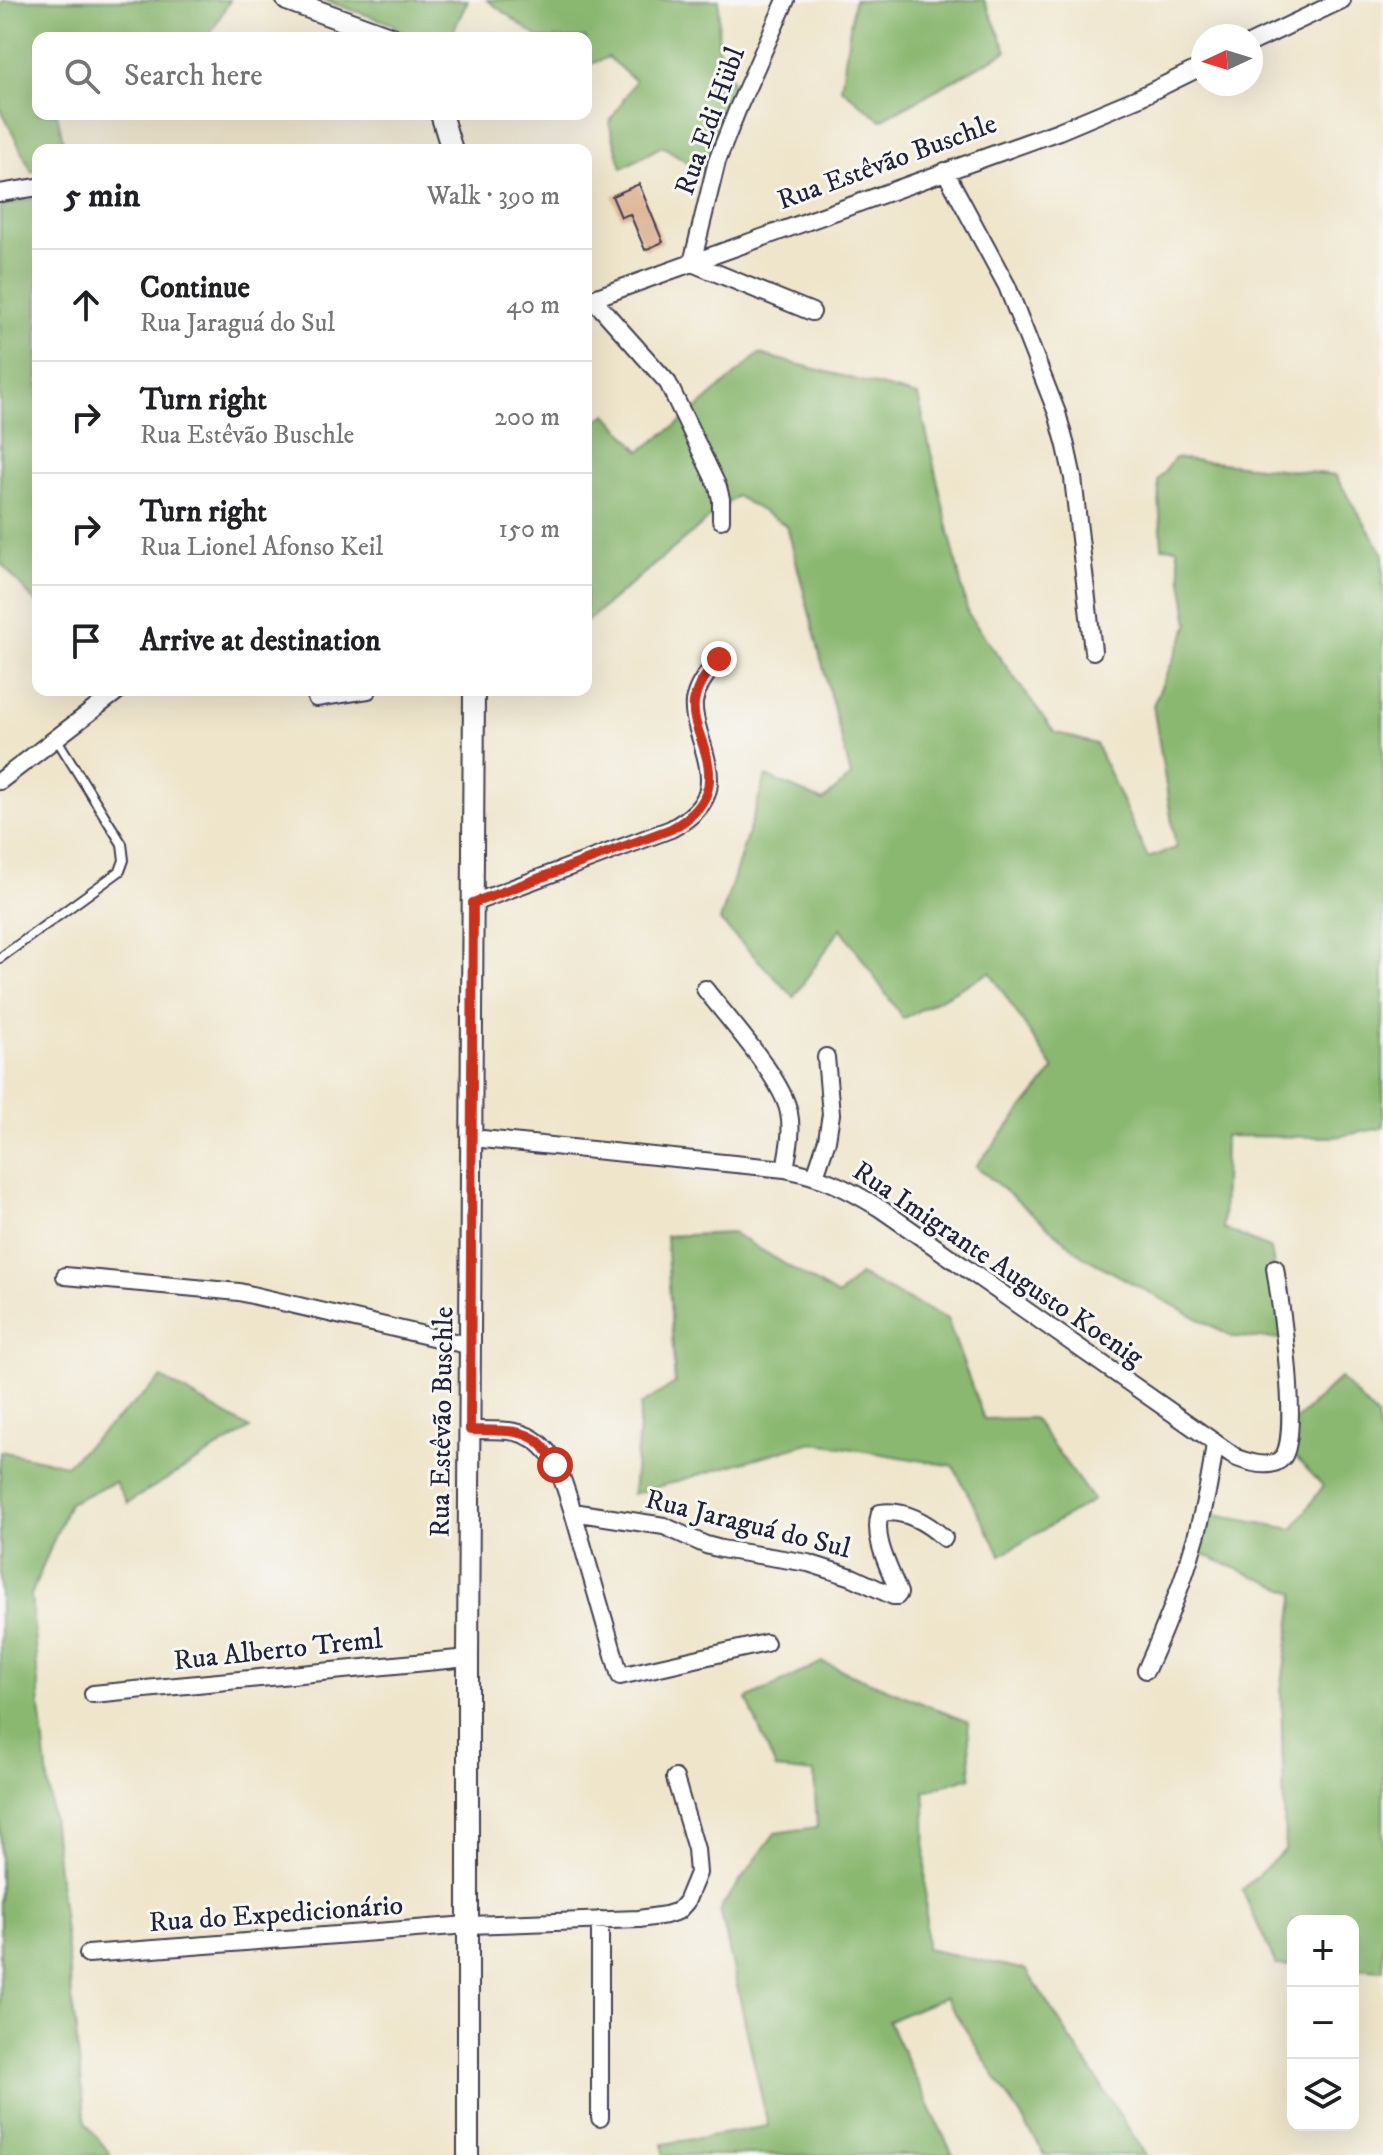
<!DOCTYPE html>
<meta charset="utf-8">
<style>
body{margin:0;font-family:"IM FELL DW Pica",serif;background:#f6f6f6;color:#202124}
.controls{position:absolute;right:24px;bottom:24px;display:grid;overflow:hidden;border-radius:16px;box-shadow:0 8px 32px #0002}
.controls button{width:72px;height:72px;display:grid;place-items:center;padding:0;border:0;border-bottom:2px solid #e0e0e0;background:#fff;color:#202124;font:40px sans-serif}
.compass{position:absolute;left:1191px;top:24px;width:72px;height:72px;border-radius:50%;background:#fff;box-shadow:0 8px 32px #0002;rotate:266deg}
.stop{position:absolute;width:24px;height:24px;margin:-18px;border:6px solid #c8321e;border-radius:50%;background:#fff}
.stop.end{background:#c8321e;border-color:#fff;box-shadow:0 2px 8px #0008}
.list{margin:0;padding:0;list-style:none}
h2{display:flex;justify-content:space-between;align-items:center;height:104px;margin:0;padding:0 32px;font-size:34px}
h2 small{font-size:26px;font-weight:400;color:#757577}
.list li{display:grid;grid-template-columns:52px 1fr auto;gap:24px;align-items:center;box-sizing:border-box;height:112px;padding:0 32px;border-top:2px solid #e0e0e0}
.list b{display:block;font-size:30px;white-space:nowrap}
.list p{margin:0;font-size:26px;white-space:nowrap;color:#757577}
.list em{font-size:26px;font-style:normal;color:#757577}
.icon{flex:none;width:44px;height:44px;fill:none;stroke:currentColor;stroke-width:2;stroke-linecap:round;stroke-linejoin:round}
.map{position:relative;flex:none;width:1383px;height:2155px;overflow:hidden}
.search{position:absolute;background:#fff;box-shadow:0 8px 32px #0002;left:32px;top:32px;width:560px;height:88px;display:flex;align-items:center;gap:20px;box-sizing:border-box;padding:0 28px;border-radius:16px;color:#757577;font-size:30px}
.panel{position:absolute;background:#fff;box-shadow:0 8px 32px #0002;left:32px;top:144px;width:560px;height:552px;border-radius:16px}
.map>svg:first-child{display:block}
.forest{fill:#8bb871;stroke:#566d56;stroke-width:2}
.building{fill:#deb899}
.lines{fill:none;stroke-linecap:round;stroke-linejoin:round}
.service-casing{stroke:#413f51;stroke-width:12}
.minor-casing{stroke:#413f51;stroke-width:20}
.tertiary-casing{stroke:#413f51;stroke-width:24}
.service{stroke:#fff;stroke-width:8}
.minor{stroke:#fff;stroke-width:16}
.tertiary{stroke:#fff;stroke-width:20}
.route{stroke:#c8321e;stroke-width:10}
.labels{text-anchor:middle;dominant-baseline:central;stroke-width:6;stroke-linejoin:round;paint-order:stroke}
.street-label{font-size:28px;fill:#22223b;stroke:#f6f6f2}
</style>
<div class="map">
<svg width="1383" height="2155" viewBox="0 0 1383 2155">
<rect width="100%" height="100%" fill="#f6f6f2"/>
<filter id="ink" filterUnits="userSpaceOnUse"><feTurbulence type="fractalNoise" baseFrequency=".0125" numOctaves="2"/><feDisplacementMap in="SourceGraphic" scale="16" xChannelSelector="R" yChannelSelector="G"/><feConvolveMatrix kernelMatrix="1 2 1 2 8 2 1 2 1" color-interpolation-filters="sRGB"/></filter>
<filter id="wash" filterUnits="userSpaceOnUse"><feTurbulence type="fractalNoise" baseFrequency=".006" numOctaves="4" result="noise"/><feDisplacementMap in="SourceGraphic" scale="32" xChannelSelector="R" yChannelSelector="G"/><feGaussianBlur stdDeviation="1.8" result="paint"/><feColorMatrix in="noise" values="0 0 0 0 0 0 0 0 0 0 0 0 0 0 0 0 0 1.4 0 .05"/><feComposite in="paint" operator="in"/></filter>
<g filter="url(#wash)">
<rect width="100%" height="100%" fill="#efe5cb"/>
<path class="forest" d="M4 0H230L208 38H38V114H57L65 150H38V170L32 172 0 107V5Z
M323 0H468L450 38H413L390 23Z
M487 0H719L718 48 734 86 705 173 662 146 622 168 609 123 635 81 608 57 586 66V38H539Z
M854 0H984L1007 51 881 120 841 88Z
M38 197V605L0 562V206Z
M759 354 918 396 968 614 1054 732 1096 744 1148 858 1176 848 1153 705 1189 624 1177 548 1162 547 1158 480 1175 458 1335 475 1383 553V1128L1335 1137 1225 1136 1223 1228 1271 1249 1286 1339 1232 1337 1084 1257 976 1166 1054 1070 990 972 903 1019 841 928 794 997 720 921 766 776 823 801 851 776 787 526 736 496 586 622V515L594 514 586 498V427L607 414 640 451 685 419Z
M733 1233 838 1296 859 1275 947 1319 984 1419 1033 1418 1093 1500 1001 1555 953 1466 812 1442 633 1494 641 1405 675 1383 666 1236Z
M162 1378 250 1429 127 1503 115 1482 69 1503 31 1595 40 1707 86 2123 111 2155H0V1451L66 1465Z
M1340 1378 1377 1417 1383 1446V1970L1353 1968V1921H1293V1966L1276 1965 1242 1890 1285 1850 1281 1690 1295 1593 1192 1550 1203 1513 1293 1529 1323 1486 1287 1448 1289 1426Z
M822 1662 968 1722 971 1777 925 1791 926 1949 1026 1970 1146 2155H1045L945 1997 888 2021 953 2155H663V2144L768 2126 720 1909 775 1833 817 1827 814 1773 776 1769 747 1699Z"/>
<g id="blocks">
<path class="building" d="M639 184 663 242 645 250 630 214 621 217 612 196Z"/>
</g>
</g>
<g filter="url(#ink)">
<use href="#blocks" fill-opacity="0" stroke="#413f51" stroke-width="2"/>
<g class="lines">
<defs>
<path id="service" d="M0 958 120 871 124 860 122 844 56 738"/>
<path id="minor" d="M786 0 738 108 717 161 692 263 812 312
M1251 43 1342 0
M945 171 1007 286 1057 413 1066 446 1073 478 1093 651
M0 193 38 187
M593 299 668 383 718 487 721 499V520
M586 301 1059 131 1140 97 1203 66
M316 698 368 690
M0 781 119 690
M473 903 671 829C719 803 713 778 699 733 696 723 693 713 694 702 697 684 708 673 719 659
M705 989C728 1019 783 1079 789 1113 793 1132 788 1151 785 1169
M472 1138 785 1169C824 1177 847 1188 881 1209L1237 1458C1250 1463 1272 1470 1283 1457 1301 1433 1280 1300 1275 1268
M815 1176 827 1140 831 1114 826 1057
M65 1276 239 1292 471 1346
M470 1430C483 1430 497 1430 509 1431 553 1436 561 1476 573 1512L664 1526 706 1545 721 1549 808 1563 852 1577 893 1596H897L899 1593C890 1569 872 1539 880 1513 905 1509 926 1522 944 1538
M573 1512 620 1676 766 1643
M1146 1670C1179 1597 1206 1522 1215 1443
M93 1694 468 1658
M88 1954 468 1925 639 1919 666 1915 678 1911 686 1902 698 1873 696 1849 675 1778
M600 2118V1920"/>
<path id="tertiary" d="M287 0 392 38
M441 114 452 150
M468 2155V1658L474 690"/>
</defs>
<use href="#service" class="service-casing"/>
<use href="#minor" class="minor-casing"/>
<use href="#tertiary" class="tertiary-casing"/>
<use href="#service" class="service"/>
<use href="#minor" class="minor"/>
<use href="#tertiary" class="tertiary"/>
</g>
</g>
<g class="lines" filter="url(#ink)">
<path class="route" d="M555 1465C551 1457 547 1449 540 1443 523 1427 492 1431 470 1430L473 903 671 829C708 809 717 784 703 745 699 732 692 717 694 702 697 684 708 673 719 659"/>
</g>
<g class="labels">
<g class="street-label">
<text transform="translate(710 121) rotate(-70)">Rua Edi Hübl</text>
<text transform="translate(887 162) rotate(-20)">Rua Estêvão Buschle</text>
<text transform="translate(998 1264) rotate(34)">Rua Imigrante Augusto Koenig</text>
<text transform="translate(442 1422) rotate(-89)">Rua Estêvão Buschle</text>
<text transform="translate(748 1524) rotate(14)">Rua Jaraguá do Sul</text>
<text transform="translate(278 1650) rotate(-6)">Rua Alberto Treml</text>
<text transform="translate(276 1914) rotate(-4)">Rua do Expedicionário</text>
</g>
</g>
</svg>
<div class="controls">
<button>+</button>
<button>−</button>
<button><svg class="icon" aria-label="layers" viewBox="0 0 24 24"><path d="M12 4l9 5-9 5-9-5zM3 14l9 5 9-5"/></svg></button>
</div>
<svg class="compass" viewBox="-18 -18 36 36"><path d="M0-13l5 13h-10z" fill="#e53935"/><path d="M0 13l5-13h-10z" fill="#757577"/></svg>
<div class="stop" style="left:555px;top:1465px"></div>
<div class="stop end" style="left:719px;top:659px"></div>
<div class="search"><svg class="icon" aria-label="search" viewBox="0 0 24 24"><circle cx="10" cy="10" r="6"/><path d="M15 15l6 6"/></svg>Search here</div>
<section class="panel">
<h2>5 min<small>Walk · 390 m</small></h2>
<ul class="list">
<li><svg class="icon" aria-label="ahead" viewBox="0 0 24 24"><path d="M12 20V5M6 11l6-6 6 6"/></svg><div><b>Continue</b><p>Rua Jaraguá do Sul</p></div><em>40 m</em></li>
<li><svg class="icon" aria-label="right" viewBox="0 0 24 24"><path d="M7 20v-9h11M14 6l5 5-5 5"/></svg><div><b>Turn right</b><p>Rua Estêvão Buschle</p></div><em>200 m</em></li>
<li><svg class="icon" aria-label="right" viewBox="0 0 24 24"><path d="M7 20v-9h11M14 6l5 5-5 5"/></svg><div><b>Turn right</b><p>Rua Lionel Afonso Keil</p></div><em>150 m</em></li>
<li><svg class="icon" aria-label="arrive" viewBox="0 0 24 24"><path d="M6 21V4h12l-3 4 3 4H6"/></svg><div><b>Arrive at destination</b></div></li>
</ul>
</section>
</div>
